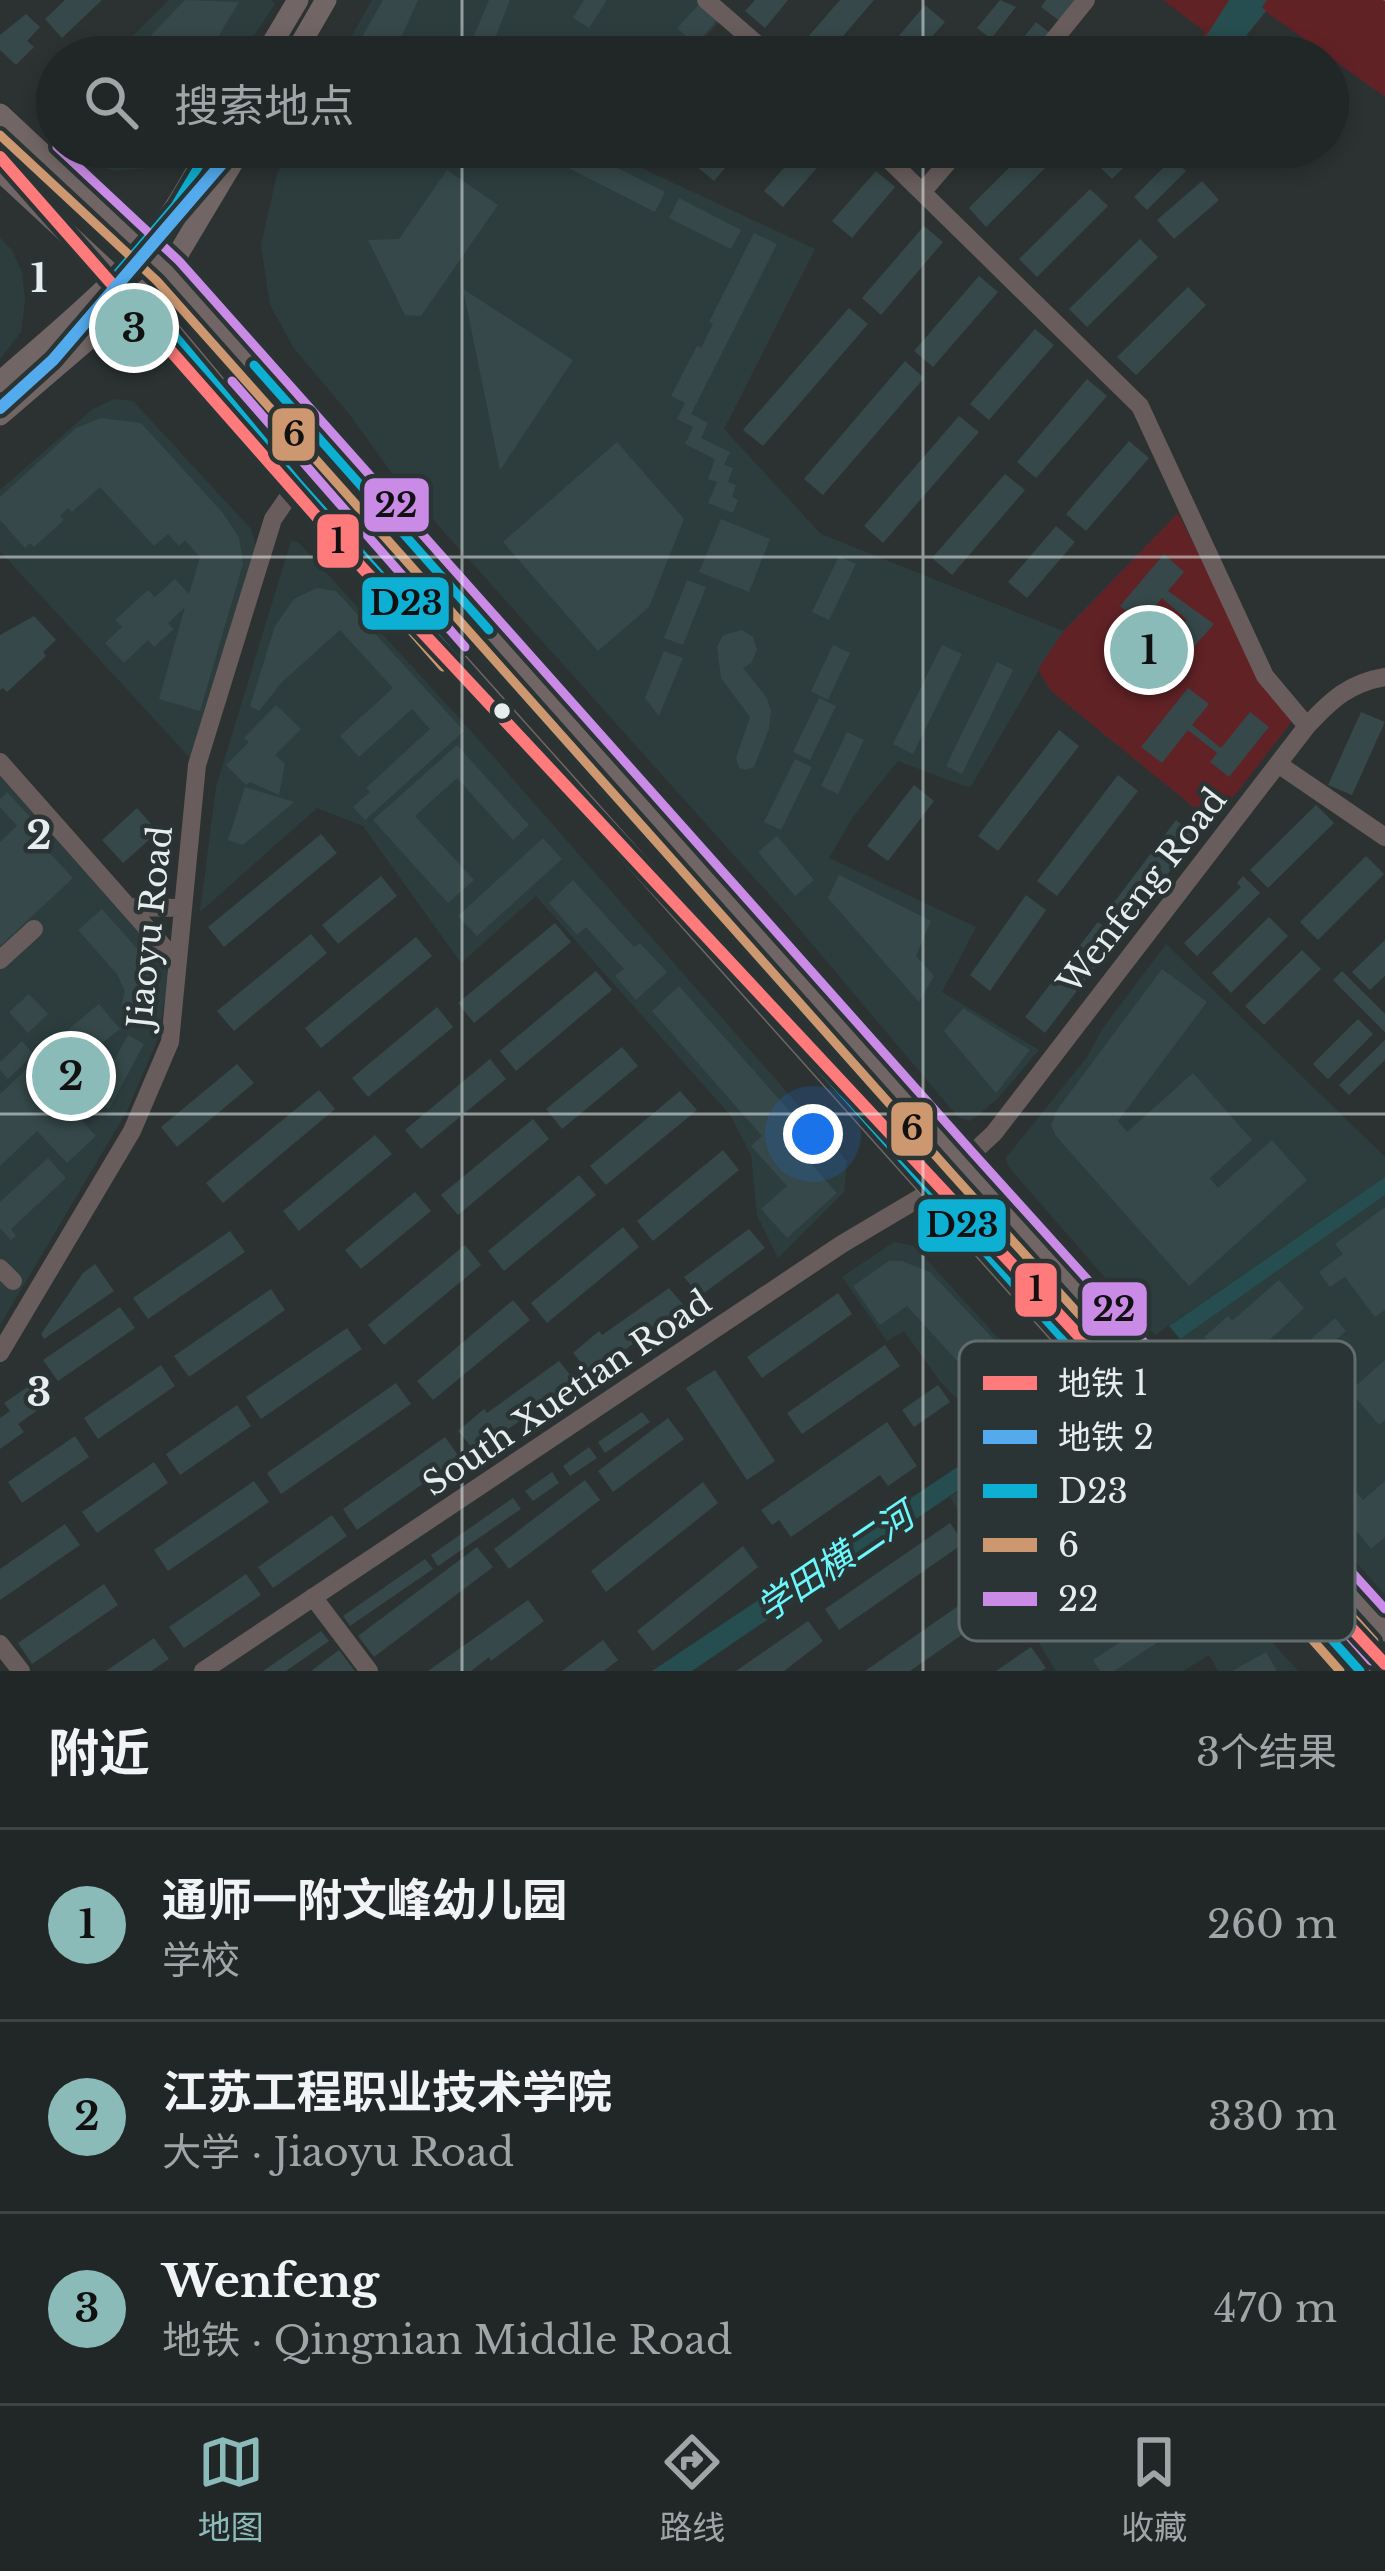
<!DOCTYPE html>
<html lang="zh">
<meta charset="utf-8">
<style>
body{margin:0;font-family:"Libre Baskerville","Noto Sans SC",serif;background:#2d3232;color:#f1f3f6}
.you{position:absolute;left:813px;top:1134px;width:42px;height:42px;margin:-30px;border:9px solid #fff;border-radius:50%;background:#1a73e8;box-shadow:0 0 0 18px #1a73e833}
.badge{display:grid;place-items:center;width:78px;height:78px;border-radius:50%;background:#8bbbb9;color:#111;font-size:39px;font-weight:700}
.pin{position:absolute;translate:-50% -50%;border:6px solid #fff;box-shadow:0 3px 12px #0006}
.list{margin:0;padding:0;list-style:none}
h2{display:flex;justify-content:space-between;align-items:center;height:156px;margin:0;padding:0 48px;font-size:51px}
h2 small{font-size:39px;font-weight:400;color:#a2a5a7}
.list li{display:grid;grid-template-columns:78px 1fr auto;gap:36px;align-items:center;box-sizing:border-box;height:192px;padding:0 48px;border-top:3px solid #3e4343}
.list b{display:block;font-size:45px;white-space:nowrap}
.list p{margin:0;font-size:39px;white-space:nowrap;color:#a2a5a7}
.list em{font-size:39px;font-style:normal;color:#a2a5a7}
.icon{flex:none;width:66px;height:66px;fill:none;stroke:currentColor;stroke-width:2;stroke-linecap:round;stroke-linejoin:round}
.map{position:relative;flex:none;width:1385px;height:1671px;overflow:hidden}
.search{position:absolute;background:#212626;box-shadow:0 6px 18px #0003;left:36px;right:36px;top:36px;height:132px;display:flex;align-items:center;gap:30px;box-sizing:border-box;padding:0 42px;border-radius:66px;color:#a2a5a7;font-size:45px}
.sheet{height:732px;background:#212626}
nav{display:flex;justify-content:space-around;align-items:center;box-sizing:border-box;height:168px;border-top:3px solid #3e4343;background:#212626;font-size:33px;color:#a2a5a7}
nav a{display:grid;justify-items:center;gap:6px}
nav .on{color:#8bbbb9}
.map>svg:first-child{display:block}
.built{fill:#2d3d3e}
.green{fill:#612226;fill-rule:evenodd}
.water{fill:#264d4f}
.building{fill:#364849}
.lines{fill:none;stroke-linecap:round;stroke-linejoin:round}
.path{stroke:#676262;stroke-width:3;stroke-dasharray:6 6;stroke-linecap:butt}
.minor{stroke:#685c5c;stroke-width:18}
.major{stroke:#716565;stroke-width:21}
.bus-1-casing{stroke:#2a3434;stroke-width:18}
.bus-2-casing{stroke:#2a3434;stroke-width:18}
.bus-3-casing{stroke:#2a3434;stroke-width:18}
.bus-1{stroke:#0dafd3;stroke-width:9}
.bus-2{stroke:#cd976f;stroke-width:9}
.bus-3{stroke:#ca8be6;stroke-width:9}
.metro-1-casing{stroke:#2a3434;stroke-width:21}
.metro-2-casing{stroke:#2a3434;stroke-width:21}
.metro-1{stroke:#ff7a7a;stroke-width:12}
.metro-2{stroke:#53aaec;stroke-width:12}
.grid{fill:none;stroke:#e7eded;stroke-width:3;stroke-opacity:0.55}
.bus-dot{fill:#e7eded;stroke:#2a3434;stroke-width:4.5}
.labels{text-anchor:middle;dominant-baseline:central;stroke-width:9;stroke-linejoin:round;paint-order:stroke}
.street-label{font-size:33px;fill:#e7eded;stroke:#2a3434}
.water-label{font-size:36px;font-style:italic;fill:#6bf7fb;stroke:#2a3434}
.key{fill:#2a3434;stroke:#636c6c;stroke-width:3}
.key-label{font-size:33px;fill:#e7eded}
.grid-label{font-size:39px;text-anchor:middle;font-weight:bold;fill:#e7eded;stroke:#2a3434;stroke-width:9;stroke-linejoin:round;paint-order:stroke}
.line-badge{stroke:#2a3434;stroke-width:4.5}
.pale-badge-label{font-size:33px;text-anchor:middle;font-weight:bold;fill:#111}
</style>
<div class="map">
<svg width="1385" height="1671" viewBox="0 0 1385 1671">
<rect width="100%" height="100%" fill="#2c3232"/>
<path class="built" d="M169 0H271L275 4 240 57H111Z
M372 0H700L722 19 687 57H340Z
M75 147H180L174 156 147 168 115 171 96 166Z
M291 147H604L603 150 815 249 724 429 821 534 1063 631 1178 513 1269 694 1294 719 1213 823 1051 691 1039 670 970 788 898 761 853 817 829 858 976 927 942 992 1039 1050 999 1097 976 1117 969 1121 958 1117 786 913 394 476 350 415 293 347 270 305 261 245 277 174Z
M0 238 12 250 22 272 25 301 21 332 0 359Z
M114 399 133 401 251 529 257 549 190 758 0 551V490L93 409Z
M291 541 298 542 470 730 847 1161 844 1192 778 1258 757 1215 751 1155 731 1116 536 896 461 963 363 826 317 808 200 912 216 787Z
M0 773 158 951 170 973 157 1041 127 1111 0 1325Z
M1166 944 1385 1157V1177L1155 1335 1008 1166 1006 1158 1087 1057 1103 1028Z
M1385 1195V1595L1167 1348Z
M894 1242 914 1246 1056 1401 997 1441 940 1381 904 1331 887 1341 842 1277Z
M1069 1415 1298 1671H1218L1209 1655 1183 1671H1056L950 1497Z"/>
<path class="green" d="M1163 0H1385V97L1266 12 1229 57H1193L1205 32Z
M1178 513 1269 694 1294 719 1213 823 1051 691 1038 669 1063 632ZM1164 555 1184 572 1168 591 1213 624 1183 659 1166 644 1187 620 1162 598 1140 623 1120 606ZM1188 688 1208 704 1192 725 1221 748 1217 753 1188 730 1142 747Z"/>
<path class="water" d="M1229 0H1267L1262 7 1266 11 1229 57H1193Z
M1385 1177V1195L1180 1339 1169 1326Z
M1056 1401 1069 1415 692 1671H652Z"/>
<path class="building" d="M65 0H102L62 38 45 19Z
M185 0 239 2 206 57H116L128 44 136 51Z
M383 0H418L393 55 362 37Z
M489 0H510L490 51 505 57H465Z
M584 0H607L589 28 573 18Z
M755 0H788L765 28 745 11Z
M840 0H874L825 57H799L794 53Z
M1000 0 1016 7 991 39 977 28Z
M1046 0H1078L1061 22 1041 7Z
M700 3 718 19 696 45 677 28Z
M925 5 945 22 914 57H881Z
M26 14 40 27 27 41 34 47 16 65 0 50V35Z
M1036 22 1050 33 1031 57H1018L1012 52Z
M717 35 736 51 731 57H698Z
M670 36 688 52 684 57H650Z
M535 147H576L665 192 655 212 533 150Z
M710 147H743L714 181 695 165Z
M802 147H835L783 207 764 191Z
M1030 147H1048L1057 156 986 227 969 208Z
M1108 147H1144L1112 179 1094 161Z
M1173 158 1186 171 1147 210 1134 197Z
M447 170 498 205 421 316 405 315 368 240 399 239Z
M876 171 895 187 852 238 832 221Z
M1202 181 1219 200 1174 239 1157 220Z
M1090 189 1108 206 1037 277 1019 259Z
M679 198 741 230 731 249 669 218Z
M924 226 943 242 881 315 862 298Z
M754 233 777 244 691 414 708 423 701 438 730 452 724 465 733 468 728 482 736 485 732 497 738 500 733 513 708 503 717 482 708 479 715 459 685 444 693 427 677 419 685 403 671 396 697 346 701 348 713 324 709 322Z
M1140 239 1158 257 1087 327 1069 309Z
M979 276 998 292 933 367 914 351Z
M1188 287 1206 305 1136 375 1117 357Z
M463 289 573 360 500 470 472 333Z
M849 308 868 324 763 446 743 430Z
M1035 329 1054 345 989 420 970 404Z
M905 361 924 378 823 495 804 479Z
M1087 379 1107 396 1036 478 1017 462Z
M959 416 979 432 883 543 864 526Z
M101 418 141 423 222 512 239 537 243 564 200 711 159 699 185 607 168 623 174 629 154 647 148 640 124 663 105 643 122 627 115 620 148 590 155 597 175 579 189 594 200 557 185 540 179 546 168 534 154 546 100 487 72 512 68 508 60 516 64 520 34 547 30 543 25 548 0 520V497L76 428Z
M1129 441 1149 458 1086 531 1066 514Z
M617 442 684 519 649 607 598 651 503 542Z
M1005 474 1025 490 952 575 932 558Z
M721 519 770 539 749 592 699 572Z
M1056 526 1075 542 1027 598 1008 582Z
M1164 554 1184 572 1168 591 1214 624 1183 659 1166 645 1187 620 1162 598 1140 623 1120 606Z
M839 556 856 564 829 620 812 612Z
M687 580 706 587 683 645 664 638Z
M317 588 336 591 464 731 365 820 353 807 370 792 366 788 430 729 412 709 359 757 340 736 393 688 340 630 282 682 259 711 250 706 275 626 294 599Z
M34 616 56 640 43 652 46 656 7 692 3 688 0 690V635Z
M742 630 753 637 757 650 751 663 743 668 767 698 771 711 769 729 754 767 746 770 739 768 736 758 750 717 721 678 717 647 723 635Z
M833 645 850 653 828 700 811 691Z
M942 645 962 654 913 754 893 744Z
M664 651 683 658 659 716 645 698Z
M997 662 1013 670 962 774 946 766Z
M1188 688 1209 704 1192 725 1221 748 1250 712 1269 727 1229 777 1210 762 1217 753 1188 730 1162 763 1141 747Z
M819 698 836 706 810 760 793 752Z
M276 705 301 729 275 755 285 764 279 795 250 782 246 785 226 765 249 742 244 738Z
M1361 712 1385 722 1352 795 1328 785Z
M1059 730 1079 746 998 851 978 836Z
M847 732 864 740 838 794 821 786Z
M457 745 529 825 513 840 457 778 415 816 474 880 448 903 373 820Z
M795 759 812 767 781 830 764 822Z
M1118 775 1138 791 1057 896 1037 881Z
M914 785 934 801 888 861 867 846Z
M245 787 294 802 243 845 228 840Z
M7 792 44 832 41 835 48 844 44 847 73 878 0 946V842L17 826 0 807V799Z
M1316 805 1334 823 1268 888 1250 870Z
M137 808 158 832 123 863 102 840Z
M1176 820 1197 836 1126 928 1106 913Z
M321 834 337 853 224 947 208 927Z
M777 836 814 880 795 896 758 852Z
M543 838 562 859 477 936 458 916Z
M1366 856 1384 874 1318 940 1300 922Z
M839 875 931 921 916 956 934 976 919 1002 828 898Z
M381 876 397 896 338 944 322 925Z
M1243 876 1260 893 1197 956 1184 943 1241 887 1237 883Z
M573 880 634 947 640 943 667 972 636 1000 615 976 624 969 586 927 577 935 549 903Z
M1026 895 1046 910 990 991 970 975Z
M102 909 141 953 149 974 143 1024 126 1020 129 1008 121 1007 125 991 117 974 78 930Z
M1269 917 1288 936 1231 993 1212 973Z
M1098 922 1118 937 1045 1033 1025 1017Z
M555 923 571 942 474 1023 458 1003Z
M311 934 327 953 234 1031 217 1011Z
M416 937 432 956 321 1048 305 1028Z
M1385 940V976L1370 990 1352 972Z
M1302 950 1321 969 1264 1025 1245 1006Z
M1162 969 1207 1002 1118 1121 1127 1132 1193 1073 1252 1140 1210 1178 1218 1188 1272 1140 1307 1180 1189 1286 1056 1136 1051 1125 1057 1110Z
M596 971 612 990 516 1071 500 1051Z
M1342 971 1385 1014V1032L1333 980Z
M679 986 815 1140 816 1156 812 1165 837 1193 787 1238 761 1209 787 1186 751 1146 762 1136 652 1011Z
M29 994 48 1014 28 1033 9 1012Z
M99 1004 120 1029 78 1063 58 1038Z
M437 1007 453 1027 368 1097 352 1078Z
M963 1008 1030 1050 996 1093 944 1031Z
M1358 1019 1373 1034 1328 1079 1313 1064Z
M128 1035 144 1044 109 1109 92 1100Z
M1385 1040V1060L1349 1095 1339 1085Z
M22 1041 34 1054 8 1079 0 1070V1062Z
M622 1047 638 1066 562 1129 546 1109Z
M490 1059 506 1079 421 1149 405 1130Z
M237 1064 254 1083 177 1147 161 1127Z
M31 1065 96 1136 67 1163 37 1131 0 1166V1094Z
M319 1090 335 1109 223 1203 206 1183Z
M680 1091 697 1110 606 1185 590 1166Z
M533 1119 549 1139 458 1215 441 1195Z
M375 1135 392 1154 299 1231 283 1211Z
M723 1150 739 1170 653 1241 637 1221Z
M48 1158 66 1178 11 1229 16 1236 11 1240 0 1228V1202Z
M579 1175 596 1195 504 1271 488 1251Z
M415 1192 431 1211 361 1269 345 1250Z
M1385 1207V1310L1375 1317 1345 1277 1330 1287 1319 1272 1343 1254 1335 1244Z
M623 1227 639 1247 547 1323 531 1303Z
M749 1229 765 1248 700 1296 684 1277Z
M230 1231 245 1252 148 1319 133 1298Z
M465 1245 481 1265 384 1345 368 1325Z
M889 1261H902L930 1272 1018 1365 1015 1367 1029 1382 1000 1408 907 1306 880 1325 853 1286Z
M95 1264 114 1291 44 1339 41 1334 83 1273Z
M1279 1280 1304 1308 1235 1372 1204 1337 1228 1316 1232 1321Z
M669 1288 685 1307 619 1354 616 1350 589 1372 573 1353 599 1331 602 1335Z
M271 1289 285 1310 189 1377 174 1356Z
M838 1293 852 1314 762 1378 747 1357Z
M513 1300 530 1320 433 1400 417 1381Z
M120 1307 135 1328 58 1381 43 1360Z
M1335 1318 1346 1331 1249 1416 1238 1403Z
M347 1328 362 1349 261 1419 246 1397Z
M885 1345 900 1366 802 1434 787 1413Z
M1385 1360V1420L1379 1425 1350 1391Z
M559 1361 575 1381 504 1432 501 1428 474 1450 458 1431 484 1409 487 1413Z
M161 1365 175 1386 98 1439 84 1418Z
M715 1370 775 1461 747 1480 686 1388Z
M41 1378 55 1398 18 1424 24 1432 0 1449V1418L10 1411 4 1403Z
M396 1383 411 1404 281 1494 267 1473Z
M938 1385 950 1402 914 1427 902 1410Z
M237 1405 251 1426 180 1475 166 1454Z
M642 1412 650 1422 605 1453 598 1442Z
M668 1418 684 1439 613 1492 598 1471Z
M887 1422 917 1466 888 1486 880 1475 791 1537 779 1520 772 1525 761 1510Z
M75 1436 89 1457 22 1503 8 1482Z
M445 1437 460 1458 357 1530 343 1509Z
M1315 1446 1363 1500 1385 1481V1537L1371 1549 1299 1460Z
M589 1447 597 1458 570 1476 563 1466Z
M154 1462 168 1483 97 1533 82 1512Z
M552 1472 559 1483 533 1501 525 1491Z
M585 1480 600 1500 509 1569 494 1549Z
M254 1481 269 1502 168 1571 154 1550Z
M703 1482 718 1503 606 1592 591 1571Z
M513 1498 521 1509 438 1566 431 1555Z
M1114 1502 1122 1514 1139 1503 1210 1608 1114 1671H1100L1093 1660 1155 1619 1122 1569 1058 1611 1034 1572 1024 1579 1016 1566Z
M332 1515 347 1536 273 1588 258 1567Z
M950 1523 964 1543 839 1630 825 1609Z
M65 1524 80 1545 0 1600V1569Z
M743 1546 758 1567 653 1651 637 1631Z
M477 1547 493 1567 374 1657 358 1636Z
M425 1559 433 1569 350 1626 343 1616Z
M246 1574 261 1595 184 1648 169 1627Z
M991 1583 1006 1604 910 1671H865Z
M104 1584 118 1605 32 1664 18 1643Z
M528 1600 544 1621 491 1661 489 1657 471 1671H428Z
M808 1621 823 1641 784 1671H736Z
M321 1631 329 1641 286 1671H263Z
M154 1638 169 1659 151 1671H106Z
M603 1640 618 1660 604 1671H562Z
M1031 1647 1046 1668 1041 1671H996Z
M339 1650 355 1671H311Z
M1266 1652 1277 1671H1232Z"/>
<g class="lines">
<path class="path" d="M1385 0V1"/>
<path class="minor" d="M706 0 772 57
M1040 57 1086 0
M876 147 1140 406 1265 676 1307 726
M924 190 961 147
M0 762 177 962
M1278 764 1385 837
M130 907 182 908
M0 960 34 929
M0 1268 13 1281
M0 1353 132 1131 170 1042 197 765 273 519 298 483
M313 1597 369 1671
M0 1644 21 1671
M203 1671 842 1244 933 1190 994 1133 1307 726C1331 700 1349 683 1385 677"/>
<path class="major" d="M264 57 298 0
M293 57 326 0
M0 114 168 271 963 1164 1385 1631
M0 171 164 323 298 483 1360 1671
M0 382C61 328 132 273 177 204 189 185 199 166 210 147
M0 415 168 271 242 147"/>
<defs>
<path id="bus-1" d="M210 147 175 206 116 275 164 323 298 483 1360 1671
M254 365 489 630"/>
<path id="bus-2" d="M0 135 157 281 952 1174 1374 1641
M210 401 443 667
M1279 1602 1340 1671"/>
<path id="bus-3" d="M57 147 179 261 974 1154 1385 1609
M232 381 465 647
M1301 1582 1371 1661"/>
</defs>
<use href="#bus-1" class="bus-1-casing"/>
<use href="#bus-2" class="bus-2-casing"/>
<use href="#bus-3" class="bus-3-casing"/>
<use href="#bus-1" class="bus-1"/>
<use href="#bus-2" class="bus-2"/>
<use href="#bus-3" class="bus-3"/>
<defs>
<path id="metro-1" d="M0 157 355 560 1385 1664"/>
<path id="metro-2" d="M0 408 53 360 236 147"/>
</defs>
<use href="#metro-1" class="metro-1-casing"/>
<use href="#metro-2" class="metro-2-casing"/>
<use href="#metro-1" class="metro-1"/>
<use href="#metro-2" class="metro-2"/>
</g>
<path class="grid" d="M462 0V57M923 0V57M462 147V1671M923 147V1671M0 557H1385M0 1114H1385"/>
<circle class="bus-dot" cx="502" cy="711" r="10"/>
<g class="labels">
<g class="street-label">
<text transform="translate(1142 891) rotate(-52)">Wenfeng Road</text>
<text transform="translate(150 927) rotate(-84)">Jiaoyu Road</text>
<text transform="translate(567 1393) rotate(-34)">South Xuetian Road</text>
</g>
<g class="water-label">
<text transform="translate(835 1562) rotate(-34)">学田横二河</text>
</g>
</g>
<rect x="959" y="1341" width="396" height="300" rx="18" class="key"/>
<rect x="983" y="1376" width="54" height="14" fill="#ff7a7a"/>
<rect x="983" y="1430" width="54" height="14" fill="#53aaec"/>
<rect x="983" y="1484" width="54" height="14" fill="#0dafd3"/>
<rect x="983" y="1538" width="54" height="14" fill="#cd976f"/>
<rect x="983" y="1592" width="54" height="14" fill="#ca8be6"/>
<g class="key-label">
<text x="1058" y="1395">地铁 1</text>
<text x="1058" y="1449">地铁 2</text>
<text x="1058" y="1503">D23</text>
<text x="1058" y="1557">6</text>
<text x="1058" y="1611">22</text>
</g>
<g class="grid-label">
<text x="39" y="292">1</text>
<text x="39" y="849">2</text>
<text x="39" y="1406">3</text>
</g>
<g class="line-badge">
<rect x="270" y="406" width="47" height="57" rx="12" fill="#cd976f"/>
<rect x="362" y="476" width="69" height="58" rx="12" fill="#ca8be6"/>
<rect x="315" y="512" width="46" height="58" rx="12" fill="#ff7a7a"/>
<rect x="360" y="575" width="91" height="57" rx="12" fill="#0dafd3"/>
<rect x="889" y="1100" width="46" height="58" rx="12" fill="#cd976f"/>
<rect x="916" y="1197" width="92" height="57" rx="12" fill="#0dafd3"/>
<rect x="1013" y="1261" width="46" height="58" rx="12" fill="#ff7a7a"/>
<rect x="1080" y="1280" width="69" height="58" rx="12" fill="#ca8be6"/>
</g>
<g class="pale-badge-label">
<text x="294" y="446">6</text>
<text x="396" y="517">22</text>
<text x="338" y="553">1</text>
<text x="406" y="615">D23</text>
<text x="912" y="1140">6</text>
<text x="962" y="1237">D23</text>
<text x="1036" y="1301">1</text>
<text x="1114" y="1321">22</text>
</g>
</svg>
<div class="you"></div>
<div class="pin badge" style="left:1149px;top:650px">1</div>
<div class="pin badge" style="left:71px;top:1076px">2</div>
<div class="pin badge" style="left:134px;top:328px">3</div>
<div class="search"><svg class="icon" aria-label="search" viewBox="0 0 24 24"><circle cx="10" cy="10" r="6"/><path d="M15 15l6 6"/></svg>搜索地点</div>
</div>
<section class="sheet">
<h2>附近<small>3个结果</small></h2>
<ul class="list">
<li><span class="badge">1</span><div><b>通师一附文峰幼儿园</b><p>学校</p></div><em>260 m</em></li>
<li><span class="badge">2</span><div><b>江苏工程职业技术学院</b><p>大学 · Jiaoyu Road</p></div><em>330 m</em></li>
<li><span class="badge">3</span><div><b>Wenfeng</b><p>地铁 · Qingnian Middle Road</p></div><em>470 m</em></li>
</ul>
</section>
<nav>
<a class="on"><svg class="icon" aria-label="map" viewBox="0 0 24 24"><path d="M3 6l6-2 6 2 6-2v14l-6 2-6-2-6 2zM9 4v14M15 6v14"/></svg>地图</a>
<a><svg class="icon" aria-label="directions" viewBox="0 0 24 24"><path d="M12 3l9 9-9 9-9-9zM9 14v-3h6M13 9l2 2-2 2"/></svg>路线</a>
<a><svg class="icon" aria-label="saved" viewBox="0 0 24 24"><path d="M7 4h10v16l-5-4-5 4z"/></svg>收藏</a>
</nav>
